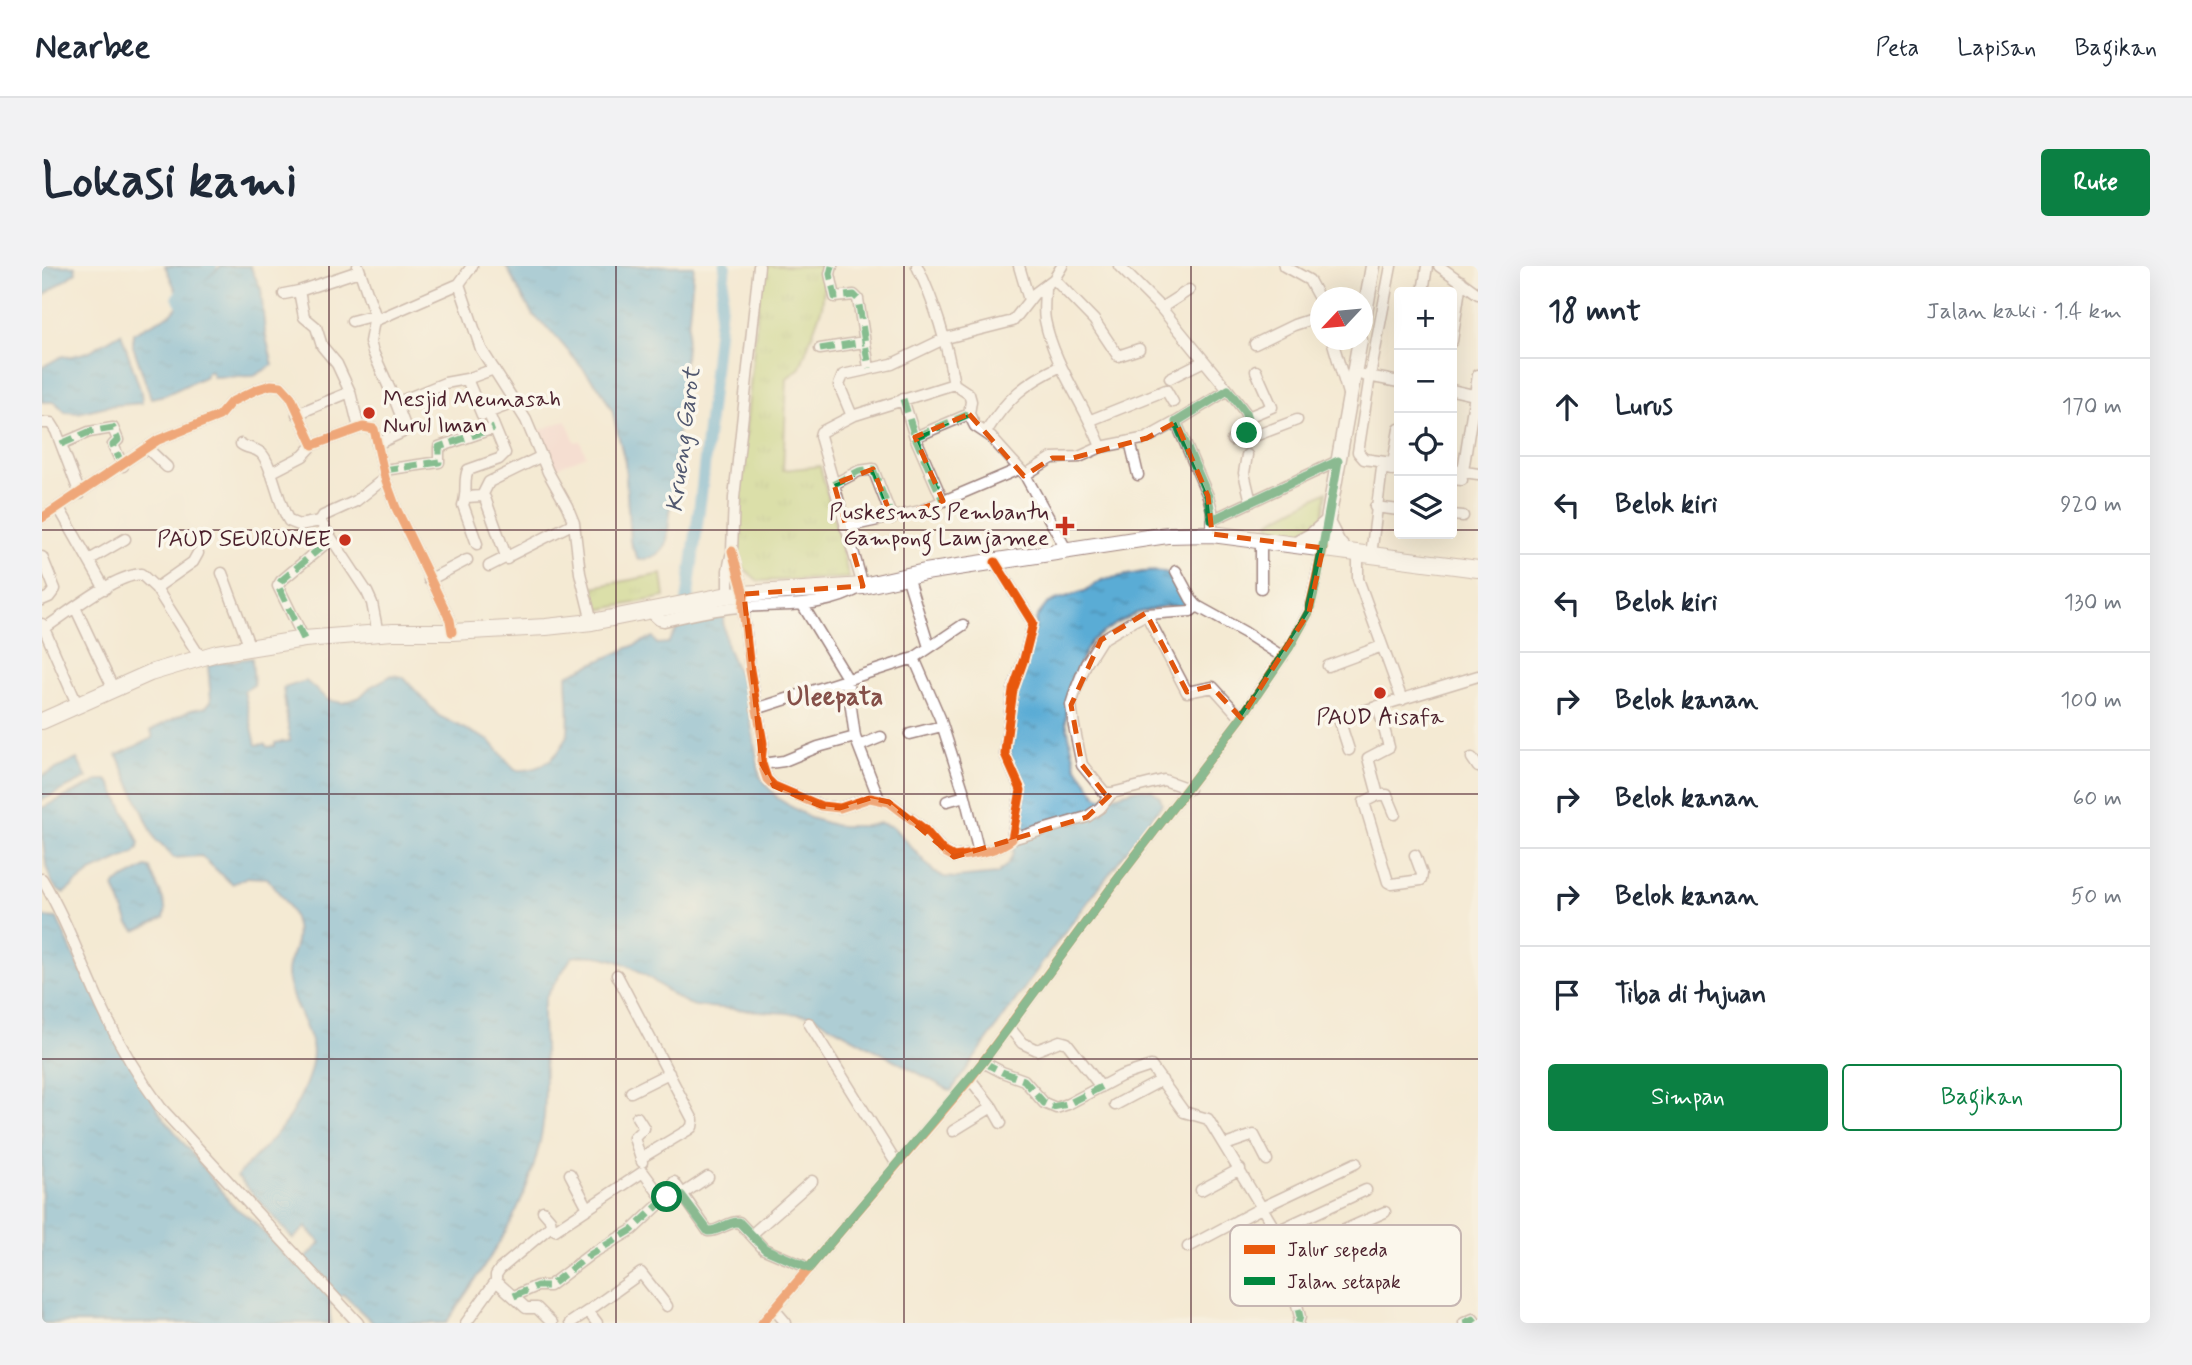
<!DOCTYPE html>
<html lang="id">
<meta charset="utf-8">
<style>
body{margin:0;font-family:Mynerve,sans-serif;background:#f2f2f3;color:#1f2937}
.controls{position:absolute;right:21px;top:21px;display:grid;overflow:hidden;border-radius:7px;box-shadow:0 7px 28px #0002}
.controls button{width:63px;height:63px;display:grid;place-items:center;padding:0;border:0;border-bottom:2px solid #e0e1e3;background:#fff;color:#1f2937;font:35px sans-serif}
.compass{position:absolute;left:1268px;top:21px;width:63px;height:63px;border-radius:50%;background:#fff;box-shadow:0 7px 28px #0002;rotate:244deg}
.stop{position:absolute;width:21px;height:21px;margin:-16px;border:5px solid #0b8043;border-radius:50%;background:#fff}
.stop.end{background:#0b8043;border-color:#fff;box-shadow:0 2px 7px #0008}
.list{margin:0;padding:0;list-style:none}
h2{display:flex;justify-content:space-between;align-items:center;height:91px;margin:0;padding:0 28px;font-size:30px}
h2 small{font-size:23px;font-weight:400;color:#747a83}
.list li{display:grid;grid-template-columns:46px 1fr auto;gap:21px;align-items:center;box-sizing:border-box;height:98px;padding:0 28px;border-top:2px solid #e0e1e3}
.list b{display:block;font-size:26px;white-space:nowrap}
.list em{font-size:23px;font-style:normal;color:#747a83}
.actions{display:flex;gap:14px;padding:21px 28px}
.actions a{flex:1;padding:16px 0;border:2px solid #0b8043;border-radius:7px;text-align:center;font-size:24px;color:#0b8043}
.actions .main{background:#0b8043;color:#fff}
.icon{flex:none;width:38px;height:38px;fill:none;stroke:currentColor;stroke-width:2;stroke-linecap:round;stroke-linejoin:round}
.map{position:relative;flex:none;width:1436px;height:1057px;overflow:hidden;border-radius:7px}
header{display:flex;align-items:center;gap:42px;box-sizing:border-box;height:98px;padding:0 35px;background:#fff;border-bottom:2px solid #e0e1e3}
header strong{font-size:33px}
nav{display:flex;gap:38px;margin-inline-start:auto;font-size:24px}
.intro{display:flex;align-items:center;justify-content:space-between;box-sizing:border-box;height:168px;padding:0 42px}
h1{margin:0;font-size:49px}
.button{padding:18px 32px;border-radius:7px;background:#0b8043;color:#fff;font-size:24px;font-weight:700}
main{display:flex;gap:42px;padding:0 42px}
aside{flex:1;background:#fff;border-radius:7px;box-shadow:0 7px 28px #0002}
.map>svg:first-child{display:block}
.built{fill:#f7d0ce}
.grass{fill:url(#grass-tufts);stroke:#837850;stroke-width:2}
.water{fill:url(#water-ripples);stroke:#526680;stroke-width:2}
.lines{fill:none;stroke-linecap:round;stroke-linejoin:round}
.river{stroke:#5aacd5;stroke-width:12}
.minor-casing{stroke:#9f847f;stroke-width:13}
.major-casing{stroke:#9f847f;stroke-width:17}
.highway-casing{stroke:#9f847f;stroke-width:18}
.minor{stroke:#fff;stroke-width:10}
.major{stroke:#fff;stroke-width:14}
.highway{stroke:#fff;stroke-width:16}
.quiet{stroke:#00873e;stroke-width:7;stroke-dasharray:14 7;stroke-linecap:butt}
.cycleway-casing{stroke:#fbf7ec;stroke-width:13}
.cycleway{stroke:#e8590c;stroke-width:9}
.route{stroke:#0b8043;stroke-width:9}
.marked{fill:none;stroke:#e0560e;stroke-width:5;stroke-dasharray:14 9;stroke-linejoin:round}
.grid{fill:none;stroke:#4a1f2b;stroke-width:2;stroke-opacity:0.55}
.poi-dot{fill:#c8321e;stroke:#fbf7ec;stroke-width:2.5}
.labels{text-anchor:middle;dominant-baseline:central;stroke-width:7;stroke-linejoin:round;paint-order:stroke}
.poi-label{font-size:23px;fill:#4a1f2b;stroke:#fbf7ec;text-anchor:end}
.water-label{font-size:24px;font-style:italic;fill:#50576f;stroke:#fbf7ec}
.quarter-label{font-size:26px;font-weight:bold;fill:#855049;stroke:#fbf7ec}
.key{fill:#fbf7ec;stroke:#c6b6b2;stroke-width:2}
.key-label{font-size:19px;fill:#4a1f2b}
</style>
<header>
<strong>Nearbee</strong>
<nav><a>Peta</a><a>Lapisan</a><a>Bagikan</a></nav>
</header>
<div class="intro"><h1>Lokasi kami</h1><a class="button">Rute</a></div>
<main>
<div class="map">
<svg width="1436" height="1057" viewBox="0 0 1436 1057">
<defs>
<pattern id="grass-tufts" width="24" height="20" patternUnits="userSpaceOnUse" patternTransform="scale(1.75)"><rect width="24" height="20" fill="#bcd276"/><path d="M3 7l-1-3M5 7V3M7 7l1-3M15 17l-1-3M17 17v-4M19 17l1-3" fill="none" stroke="#a3b466"/></pattern>
<pattern id="water-ripples" width="26" height="14" patternUnits="userSpaceOnUse" patternTransform="scale(1.75)"><rect width="26" height="14" fill="#5aacd5"/><path d="M2 4q2-2 4 0t4 0M15 11q2-2 4 0t4 0" fill="none" stroke="#4c8bad"/></pattern>
</defs>
<rect width="100%" height="100%" fill="#fbf7ec"/>
<filter id="ink" filterUnits="userSpaceOnUse"><feTurbulence type="fractalNoise" baseFrequency=".0143" numOctaves="2"/><feDisplacementMap in="SourceGraphic" scale="14" xChannelSelector="R" yChannelSelector="G"/><feConvolveMatrix kernelMatrix="1 2 1 2 8 2 1 2 1" color-interpolation-filters="sRGB"/></filter>
<filter id="wash" filterUnits="userSpaceOnUse"><feTurbulence type="fractalNoise" baseFrequency=".00686" numOctaves="4" result="noise"/><feDisplacementMap in="SourceGraphic" scale="28" xChannelSelector="R" yChannelSelector="G"/><feGaussianBlur stdDeviation="1.57" result="paint"/><feColorMatrix in="noise" values="0 0 0 0 0 0 0 0 0 0 0 0 0 0 0 0 0 1.4 0 .05"/><feComposite in="paint" operator="in"/></filter>
<g filter="url(#wash)">
<rect width="100%" height="100%" fill="#f4ead3"/>
<path class="built" d="M524 154 533 176 538 175 544 189 509 204 493 166Z"/>
<path class="grass" d="M720 0H784L780 41 758 102 745 112 741 204 778 200 807 312 716 315 698 299 693 272Z
M1285 225 1280 256 1262 271 1231 272 1227 256Z
M620 308 623 331 551 345 545 322Z"/>
<path class="water" d="M0 0H33L34 6 0 31Z
M123 0H163L135 27Z
M179 0H208L219 23 223 67 231 99 212 110 171 111 169 105 164 107V110L123 129 109 132 91 80V67L129 48 149 25Z
M464 0H652L625 276C621 289 609 293 596 294L588 276 583 196 570 144 559 124 510 66 490 48Z
M79 67 99 126 100 137 65 140 36 147 23 146 13 136H0V101L20 90 26 91 46 86Z
M1101 306C1122 305 1129 303 1140 323 1144 329 1147 332 1146 339L1142 341 1124 340 1095 347 1075 357 1049 375 1039 394 1026 426 1024 456 1034 500 1056 531 1062 533 1095 523 1110 524 1118 531 1120 538 1008 686 909 825 769 749 653 740C639 736 628 727 616 718 591 699 561 685 530 691L504 731 501 743C501 778 505 816 502 851 492 935 450 989 404 1057H331L301 1028 287 1040 289 1057H0V651L15 652 36 699 118 847 191 940 209 953 255 1001 279 977 264 961 251 973 195 910C211 892 232 874 245 854 257 836 275 800 270 779 264 756 247 732 245 708 245 697 249 693 252 683 262 654 242 633 225 612L205 611 190 618 159 590 132 592C126 587 121 577 114 575L75 489 111 472 109 464 149 444 164 441 169 435 166 399 210 392 212 419 202 425 214 479 223 478 225 481 233 480V477L248 475 241 422 264 415 286 434 301 437 318 431 328 421 350 409 361 411 397 450 448 475 473 504C497 506 516 493 525 470 529 461 525 422 525 409L611 371 615 378 626 377 642 352 683 345 681 355 685 381 703 423 718 510 735 532 768 552 795 560H824L838 557 851 561 892 606 902 611 914 612 955 608 966 598 971 588 980 533 968 491 971 437 995 351 1005 338 1014 334 1043 325 1060 314Z
M35 493 45 512 0 534V510Z
M58 514H65L69 518 97 576 96 582 92 587 49 606 22 627C0 623 0 562 0 542Z
M104 601 108 602C112 617 128 638 122 652L94 665 87 658 72 621 74 617Z"/>
<g class="lines">
<path class="river" d="M139 36 136 31 169 0
M644 344 660 221 683 0"/>
</g>
</g>
<g filter="url(#ink)">
<g class="lines">
<defs>
<path id="minor" d="M316 0 333 49 328 76 331 86 354 137 403 117 425 113 452 103
M430 0 417 18 439 83 484 154 506 206 525 240 532 257 538 307 550 356
M790 0 788 8 793 31 812 29 816 33 827 102
M875 0C894 40 904 74 912 118L927 128 929 135 927 148 933 160 948 170 983 209 1025 285
M977 0 987 34
M1077 0 1119 42 1186 124 1134 156 1166 230 1170 244V268
M1242 0 1267 14 1279 36
M1349 0 1328 110 1316 186 1322 193 1357 198
M1397 0 1436 28
M1012 13 1052 54 1076 90 1097 83
M257 25 317 5
M1381 26 1385 0
M242 28 257 25 262 51 274 61 280 80 295 98 308 126 255 148
M1119 42 1147 24
M310 55 333 49
M332 55 417 18
M1290 74 1307 131
M1410 75 1419 15
M1213 78 1252 59 1279 50
M778 83 822 76
M1321 109 1357 116
M1128 112 1162 95
M425 113 440 149 474 136
M1186 124 1203 146 1210 171 1255 154
M1410 124 1436 130
M308 126 317 162
M861 133 873 171 927 148
M810 150 797 119 801 109 850 98 904 72 971 55 992 28 1012 13 1020 0
M1206 151 1230 141 1214 105
M1049 154 1124 124 1131 136
M0 157H9L14 165 38 228
M944 166C965 132 983 117 1019 100
M873 171 901 235
M1190 174 1208 165
M1088 175 1096 209
M19 178 47 166 71 162 76 174 71 179 81 200
M199 178C205 183 212 181 219 187 230 197 236 238 247 255L257 259 278 255
M335 178 361 166 363 160 354 137
M1059 181 1105 172 1134 156
M105 182 125 201
M1205 189 1202 207 1209 236
M1351 198 1357 163
M342 204 397 196V181L452 162
M1410 204 1436 208
M1421 205 1436 109
M228 207 261 190 271 179
M983 209 1010 192 1037 191 1059 181C1043 138 1012 100 1003 54 1001 44 1003 32 1003 21
M1410 213 1420 214
M792 218 817 205 831 203 850 252
M440 230 447 216 500 190
M425 231 440 230 443 232 465 293
M1333 241 1357 244
M17 242 63 323
M1410 249 1421 250
M0 252 116 174 177 150 189 136 216 123 229 119 239 120 249 131 271 179 321 161 332 163 343 212 354 242 408 354 410 366
M1170 254 1296 195
M803 261 878 245 977 203
M435 278 421 239C426 226 421 214 426 204L457 193 463 187 447 148
M690 285 702 328 701 342 708 404 721 477 719 495 725 513 732 520 779 540 798 542 828 532 847 536 882 563 901 585 912 591C931 588 954 586 970 573L979 524 963 488 964 476 971 424 982 393 991 357 953 296
M1316 288V313L1360 434
M1329 289 1340 202 1350 204
M0 291 13 323 7 331 0 334
M47 294 83 273
M447 300 532 257
M1134 305 1149 333 1155 340 1149 345 1104 348 1093 354 1059 374 1044 398 1034 423 1029 439 1032 460 1040 499 1063 527H1070L1122 514 1147 523
M180 307 208 382
M865 310 887 381
M387 314 425 294
M114 322 151 296 156 287
M1219 322V274
M686 329V304L690 285 692 232 717 0
M760 338 805 412 813 471 837 533
M1155 340 1202 366 1241 391
M33 341 71 422
M607 345 617 354 622 355C643 350 665 345 687 342 733 337 780 345 821 320L778 170 779 166 810 150 912 118
M1104 348 1145 426 1171 421 1199 452
M0 358 35 438
M0 364C25 348 70 310 99 308L114 322 158 391
M336 368 330 337 325 326 278 255 281 250 314 235 343 212
M262 373 236 320 239 315 289 273
M872 392 898 452 923 530 937 587
M1286 400 1340 380
M714 443 872 392 921 359
M868 468 900 460
M817 480 839 471
M1307 484 1298 456V452L1436 410
M1430 492 1436 501
M720 498 742 495 776 481 813 471
M1336 529 1326 492 1347 481 1336 440
M905 535 923 530
M1353 548 1345 529H1336L1322 536 1346 616 1350 618 1379 614 1380 608 1373 589
M970 573 1045 551 1058 542 1070 527
M0 613C26 656 42 705 64 750 79 782 98 813 119 842L316 1057
M575 709 651 854 650 861 646 864 599 892
M767 757 854 897
M967 761 980 777 995 784 1018 775 1025 777 1059 821
M941 796 960 806 982 814 1002 837 1014 842 1026 838 1079 810 1109 800 1142 846 1166 853 1240 975 1245 982 1253 986 1343 946
M928 813 950 841 959 857
M589 826 627 807
M1073 839 1120 814
M595 851 602 862 592 872 600 896
M911 865 950 841
M1183 879 1212 869 1225 894
M528 908 546 942
M632 916 666 965C677 966 686 955 697 956L722 983 767 1002
M1159 924 1198 903
M501 945 508 953 509 960
M1196 954 1211 987
M1235 965 1324 924
M709 969 770 915
M1146 981 1221 941 1314 897
M1245 982 1243 989 1258 1051 1256 1057
M454 1015 484 1042H495L510 1057
M472 1030 495 1020H507L549 988 590 964 625 931 639 929 666 911
M732 1043 744 1057
M424 1057 454 1015V1009L458 1003 509 960 513 964 516 962 601 906 618 929 625 931
M528 1057 546 1045
M555 1057 546 1045 599 1007 625 1040
M720 1057 928 813 1075 614 1199 452 1247 381 1267 346 1281 282
M1422 1057 1431 1053 1434 1057"/>
<path id="major" d="M1321 58 1331 0
M1254 278 1270 269 1285 256 1296 277 1304 286
M1281 282 1318 74"/>
<path id="highway" d="M0 455 108 407 175 387 262 373 351 366H410L504 361 550 356 686 329 821 320 883 306 1125 269 1170 268 1436 303"/>
</defs>
<use href="#minor" class="minor-casing"/>
<use href="#major" class="major-casing"/>
<use href="#highway" class="highway-casing"/>
<use href="#minor" class="minor"/>
<use href="#major" class="major"/>
<use href="#highway" class="highway"/>
<path class="quiet" d="M790 0 788 8 793 31 812 29 816 33 827 102
M778 83 822 76
M861 133 873 171 927 148
M873 171 901 235
M19 178 47 166 71 162 76 174 71 179 81 200
M342 204 397 196V181L452 162
M792 218 817 205 831 203 850 252
M262 373 236 320 239 315 289 273
M941 796 960 806 982 814 1002 837 1010 841 1026 838 1059 821
M1245 982 1243 989 1258 1051 1256 1057
M472 1030 495 1020H507L549 988 590 964 625 931
M1422 1057 1431 1053 1434 1057"/>
<defs>
<path id="cycleway" d="M0 252 116 174 177 150 189 136 216 123 229 119 239 120 249 131 271 179 321 161 332 163 343 212 354 242 408 354 410 366
M690 285 702 328 701 342 708 404 721 477 719 495 725 513 732 520 779 540 798 542 828 532 847 536 882 563 901 585 912 591C931 588 954 586 970 573L979 524 963 488 964 476 971 424 982 393 991 357 953 296
M720 1057 928 813 1075 614 1199 452 1247 381 1267 346 1281 282"/>
</defs>
<use href="#cycleway" class="cycleway-casing"/>
<use href="#cycleway" class="cycleway"/>
</g>
</g>
<g class="lines" filter="url(#ink)">
<path class="route" d="M625 931 639 929 666 965C677 966 686 955 697 956L723 983 767 1002 941 796 1075 614 1199 452 1247 382 1267 346 1275 314 1296 195 1170 254 1166 230 1134 156 1186 124 1203 146 1209 165 1205 167"/>
</g>
<path d="M0 0H1436V1057H0ZM927 148 982 210 1010 192H1031L1105 172 1134 156 1166 230 1170 268 1281 282 1267 346 1199 452 1169 420 1145 426 1104 347 1059 374 1029 439 1040 499 1063 528 1070 527 1045 551 912 591 847 536 828 532 798 542 779 540 732 520 720 498 702 328 821 320 792 218 831 203 850 252 901 235 873 171Z" fill="#f4ead3" fill-opacity=".55" fill-rule="evenodd"/>
<path class="marked" d="M927 148 982 210 1010 192H1031L1105 172 1134 156 1166 230 1170 268 1281 282 1267 346 1199 452 1169 420 1145 426 1104 347 1059 374 1029 439 1040 499 1063 528 1070 527 1045 551 912 591 847 536 828 532 798 542 779 540 732 520 720 498 702 328 821 320 792 218 831 203 850 252 901 235 873 171Z"/>
<path class="grid" d="M287 0V1057M574 0V1057M862 0V1057M1149 0V1057M0 264H1357M1410 264H1436M0 528H1436M0 793H1436"/>
<g class="poi-dot">
<circle cx="327" cy="147" r="7"/>
<path d="M1019.5 249.5h7v7h7v7h-7v7h-7v-7h-7v-7h7z"/>
<circle cx="303" cy="274" r="7"/>
<circle cx="1338" cy="427" r="7"/>
</g>
<g class="labels">
<g class="poi-label">
<text x="341" y="134" text-anchor="start">Mesjid Meunasah<tspan x="341" dy="26">Nurul Iman</tspan></text>
<text x="1007" y="247">Puskesmas Pembantu<tspan x="1007" dy="26">Gampong Lamjamee</tspan></text>
<text x="289" y="274">PAUD SEURUNEE</text>
<text x="1338" y="452" text-anchor="middle">PAUD Aisafa</text>
</g>
<g class="water-label">
<text transform="translate(642 174) rotate(-83)">Krueng Garot</text>
</g>
<g class="quarter-label">
<text x="793" y="432">Uleepata</text>
</g>
</g>
<rect x="1188" y="959" width="231" height="81" rx="10" class="key"/>
<rect x="1202" y="979" width="31" height="9" fill="#e8590c"/>
<rect x="1202" y="1011" width="31" height="8" fill="#00873e"/>
<g class="key-label">
<text x="1245" y="990">Jalur sepeda</text>
<text x="1245" y="1022">Jalan setapak</text>
</g>
</svg>
<div class="controls">
<button>+</button>
<button>−</button>
<button><svg class="icon" aria-label="locate" viewBox="0 0 24 24"><circle cx="12" cy="12" r="6"/><path d="M12 2v4M12 18v4M2 12h4M18 12h4"/></svg></button>
<button><svg class="icon" aria-label="layers" viewBox="0 0 24 24"><path d="M12 4l9 5-9 5-9-5zM3 14l9 5 9-5"/></svg></button>
</div>
<svg class="compass" viewBox="-18 -18 36 36"><path d="M0-13l5 13h-10z" fill="#e53935"/><path d="M0 13l5-13h-10z" fill="#747a83"/></svg>
<div class="stop" style="left:625px;top:931px"></div>
<div class="stop end" style="left:1205px;top:167px"></div>
</div>
<aside>
<h2>18 mnt<small>Jalan kaki · 1.4 km</small></h2>
<ul class="list">
<li><svg class="icon" aria-label="ahead" viewBox="0 0 24 24"><path d="M12 20V5M6 11l6-6 6 6"/></svg><div><b>Lurus</b></div><em>170 m</em></li>
<li><svg class="icon" aria-label="left" viewBox="0 0 24 24"><path d="M17 20v-9H6M10 6l-5 5 5 5"/></svg><div><b>Belok kiri</b></div><em>920 m</em></li>
<li><svg class="icon" aria-label="left" viewBox="0 0 24 24"><path d="M17 20v-9H6M10 6l-5 5 5 5"/></svg><div><b>Belok kiri</b></div><em>130 m</em></li>
<li><svg class="icon" aria-label="right" viewBox="0 0 24 24"><path d="M7 20v-9h11M14 6l5 5-5 5"/></svg><div><b>Belok kanan</b></div><em>100 m</em></li>
<li><svg class="icon" aria-label="right" viewBox="0 0 24 24"><path d="M7 20v-9h11M14 6l5 5-5 5"/></svg><div><b>Belok kanan</b></div><em>60 m</em></li>
<li><svg class="icon" aria-label="right" viewBox="0 0 24 24"><path d="M7 20v-9h11M14 6l5 5-5 5"/></svg><div><b>Belok kanan</b></div><em>50 m</em></li>
<li><svg class="icon" aria-label="arrive" viewBox="0 0 24 24"><path d="M6 21V4h12l-3 4 3 4H6"/></svg><div><b>Tiba di tujuan</b></div></li>
</ul>
<div class="actions"><a class="main">Simpan</a><a>Bagikan</a></div>
</aside>
</main>
